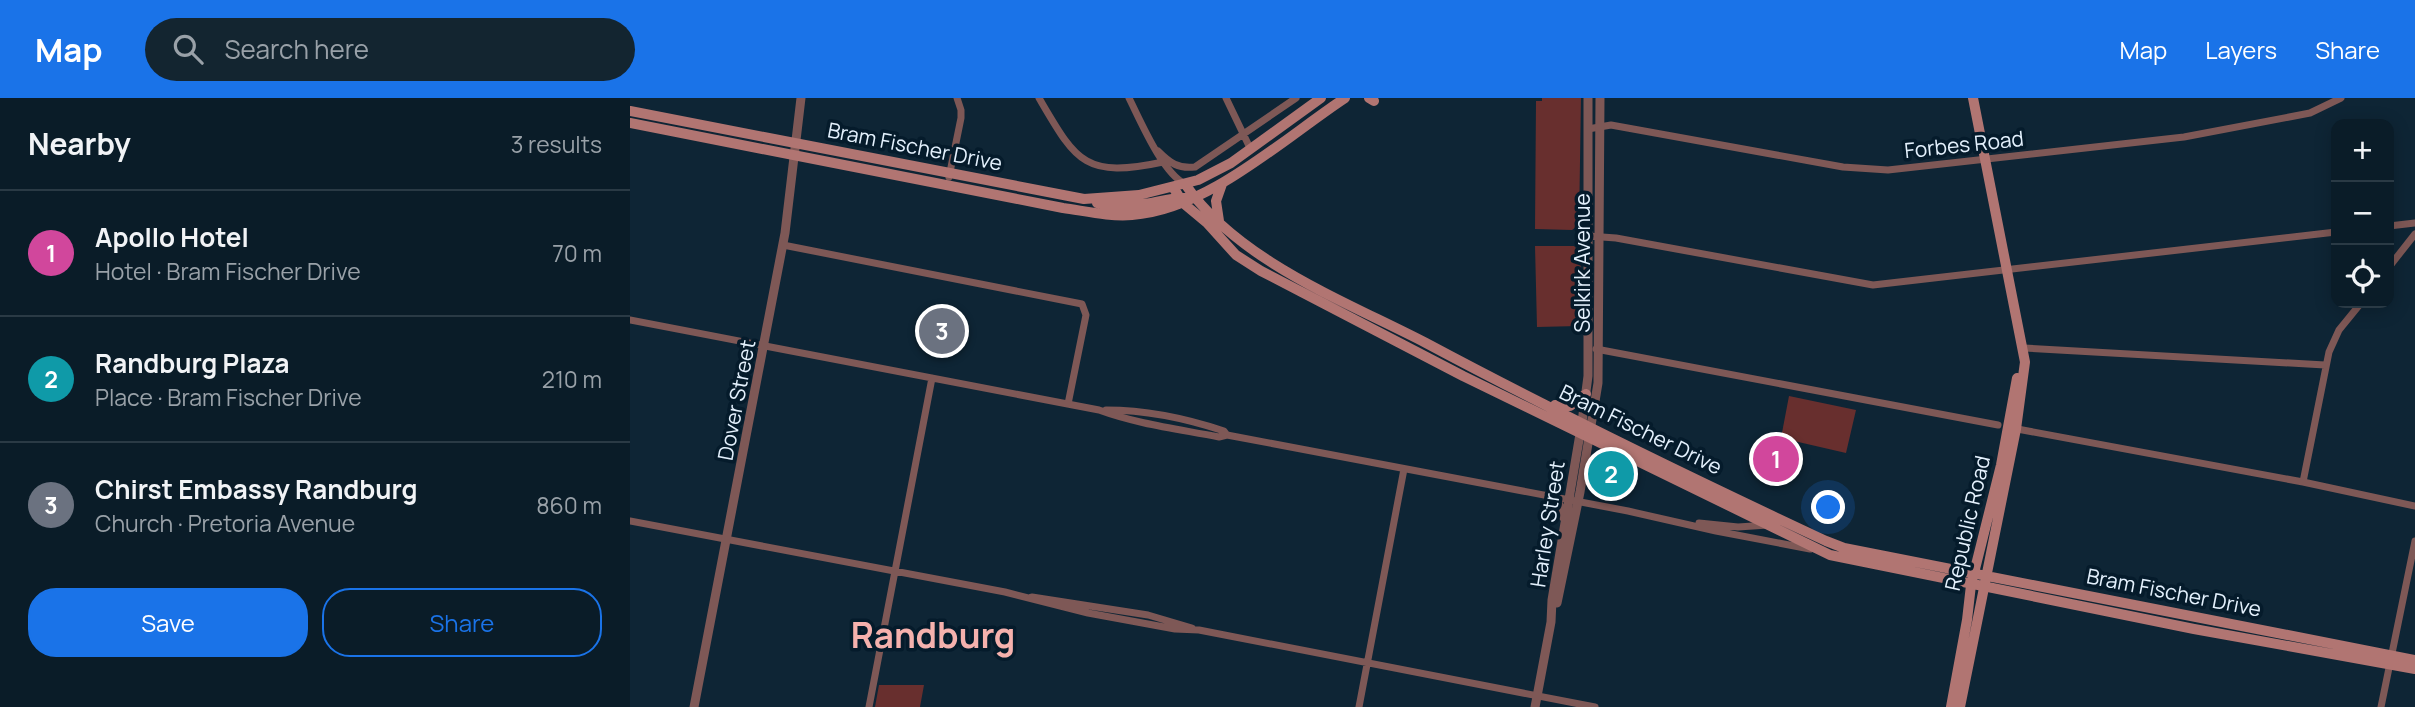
<!DOCTYPE html>
<meta charset="utf-8">
<style>
body{margin:0;font-family:Manrope,sans-serif;background:#132530;color:#f1f3f6}
.controls{position:absolute;right:21px;top:21px;display:grid;overflow:hidden;border-radius:14px;box-shadow:0 4px 18px #0003}
.controls button{width:63px;height:63px;display:grid;place-items:center;padding:0;border:0;border-bottom:2px solid #2a3a45;background:#0a1c28;color:#f1f3f6;font:35px sans-serif}
.you{position:absolute;left:1199px;top:410px;width:24px;height:24px;margin:-18px;border:5px solid #fff;border-radius:50%;background:#1a73e8;box-shadow:0 0 0 10px #1a73e833}
.badge{display:grid;place-items:center;width:46px;height:46px;border-radius:50%;background:#1a73e8;color:#fff;font-size:23px;font-weight:700}
.pin{position:absolute;translate:-50% -50%;border:4px solid #fff;box-shadow:0 2px 7px #0006}
.list{margin:0;padding:0;list-style:none}
h2{display:flex;justify-content:space-between;align-items:center;height:91px;margin:0;padding:0 28px;font-size:30px}
h2 small{font-size:23px;font-weight:400;color:#99a1a8}
.list li{display:grid;grid-template-columns:46px 1fr auto;gap:21px;align-items:center;box-sizing:border-box;height:126px;padding:0 28px;border-top:2px solid #2a3a45}
.list b{display:block;font-size:26px;white-space:nowrap}
.list p{margin:0;font-size:23px;white-space:nowrap;color:#99a1a8}
.list em{font-size:23px;font-style:normal;color:#99a1a8}
.actions{display:flex;gap:14px;padding:21px 28px}
.actions a{flex:1;padding:16px 0;border:2px solid #1a73e8;border-radius:28px;text-align:center;font-size:24px;color:#1a73e8}
.actions .main{background:#1a73e8;color:#fff}
.icon{flex:none;width:38px;height:38px;fill:none;stroke:currentColor;stroke-width:2;stroke-linecap:round;stroke-linejoin:round}
.map{position:relative;flex:none;width:1785px;height:609px;overflow:hidden}
header{display:flex;align-items:center;gap:42px;box-sizing:border-box;height:98px;padding:0 35px;background:#1a73e8;color:#fff}
header strong{font-size:33px}
nav{display:flex;gap:38px;margin-inline-start:auto;font-size:24px}
.search{width:490px;height:63px;background:#132530;display:flex;align-items:center;gap:18px;box-sizing:border-box;padding:0 24px;border-radius:38px;color:#99a1a8;font-size:26px}
main{display:flex}
aside{flex:1;background:#0a1c28}
.map>svg:first-child{display:block}
.green{fill:#682f2e}
.lines{fill:none;stroke-linecap:round;stroke-linejoin:round}
.minor{stroke:#7e5856;stroke-width:7}
.tertiary{stroke:#7e5856;stroke-width:9}
.secondary{stroke:#b17572;stroke-width:10}
.labels{text-anchor:middle;dominant-baseline:central;stroke-width:7;stroke-linejoin:round;paint-order:stroke}
.street-label{font-size:21px;fill:#e4f1fd;stroke:#051b2b}
.town-label{font-size:35px;font-weight:bold;fill:#f5b1ad;stroke:#051b2b}
</style>
<header>
<strong>Map</strong>
<div class="search"><svg class="icon" aria-label="search" viewBox="0 0 24 24"><circle cx="10" cy="10" r="6"/><path d="M15 15l6 6"/></svg>Search here</div>
<nav><a>Map</a><a>Layers</a><a>Share</a></nav>
</header>
<main>
<aside>
<h2>Nearby<small>3 results</small></h2>
<ul class="list">
<li><span class="badge" style="background:#d1479c">1</span><div><b>Apollo Hotel</b><p>Hotel · Bram Fischer Drive</p></div><em>70 m</em></li>
<li><span class="badge" style="background:#0f9aa8">2</span><div><b>Randburg Plaza</b><p>Place · Bram Fischer Drive</p></div><em>210 m</em></li>
<li><span class="badge" style="background:#6b7280">3</span><div><b>Chirst Embassy Randburg</b><p>Church · Pretoria Avenue</p></div><em>860 m</em></li>
</ul>
<div class="actions"><a class="main">Save</a><a>Share</a></div>
</aside>
<div class="map">
<svg width="1785" height="609" viewBox="0 0 1785 609">
<rect width="100%" height="100%" fill="#0e2535"/>
<path class="green" d="M912 0H951L949 127 942 132 905 131 906 3H912Z
M905 148H944L951 155 949 228 907 229Z
M1159 298 1226 312 1216 355 1151 340Z
M249 587H294L290 609H245Z"/>
<g class="lines">
<path class="minor" d="M409 0C446 63 454 81 533 64
M499 0C511 24 532 74 555 86
M596 0 620 50
M958 31 981 27 1213 69 1258 72 1554 39 1680 15 1711 0
M528 53C540 65 548 71 565 69L666 0
M319 79 331 20V12L327 0
M1759 128 1785 125
M958 138 986 140 1243 187 1706 134
M153 147 452 206 456 217 438 306
M1759 169 1785 136
M0 222 469 312C507 326 548 331 589 339L597 337 998 413 1086 433 1180 451
M1394 250 1695 267
M966 251 1368 327
M476 312C515 312 558 321 594 333L597 337
M1382 330 1673 384 1785 408
M1673 384 1699 254 1709 232 1731 205
M0 423 375 494 458 515 545 531 569 532 965 609
M1069 425 1108 429 1138 427
M402 499 518 517 562 530
M239 609 302 280
M729 609 774 371
M1751 609 1785 443"/>
<path class="tertiary" d="M923 399 929 407 934 420
M927 505 950 394 968 285 970 0
M64 609 155 135 171 0
M905 609 921 524 922 502 952 324 958 278V0"/>
<path class="secondary" d="M739 0 744 3
M0 13 454 101 509 97 568 82 601 65 691 0
M0 25 433 110C455 113 480 119 502 117 577 112 653 41 715 0
M555 86C608 163 715 203 796 245 927 315 1061 380 1196 443L1214 450 1785 562
M543 89 553 105 577 125 606 157 631 173 833 278 1200 457 1564 531 1785 571
M467 105C483 108 498 108 514 106 528 105 541 99 555 100
M589 123 586 103 592 86
M925 307 940 308 956 296
M1321 609 1337 522 1341 487 1371 367 1387 280
M1330 609 1386 331 1395 264 1343 0"/>
</g>
<g class="labels">
<g class="street-label">
<text transform="translate(1334 46) rotate(-6)">Forbes Road</text>
<text transform="translate(285 48) rotate(11)">Bram Fischer Drive</text>
<text transform="translate(952 165) rotate(-90)">Selkirk Avenue</text>
<text transform="translate(106 302) rotate(-79)">Dover Street</text>
<text transform="translate(1011 331) rotate(26)">Bram Fischer Drive</text>
<text transform="translate(1337 425) rotate(-77)">Republic Road</text>
<text transform="translate(917 426) rotate(-81)">Harley Street</text>
<text transform="translate(1544 494) rotate(11)">Bram Fischer Drive</text>
</g>
<g class="town-label">
<text x="303" y="537">Randburg</text>
</g>
</g>
</svg>
<div class="controls">
<button>+</button>
<button>−</button>
<button><svg class="icon" aria-label="locate" viewBox="0 0 24 24"><circle cx="12" cy="12" r="6"/><path d="M12 2v4M12 18v4M2 12h4M18 12h4"/></svg></button>
</div>
<div class="you"></div>
<div class="pin badge" style="left:1146px;top:361px;background:#d1479c">1</div>
<div class="pin badge" style="left:981px;top:376px;background:#0f9aa8">2</div>
<div class="pin badge" style="left:312px;top:233px;background:#6b7280">3</div>
</div>
</main>
